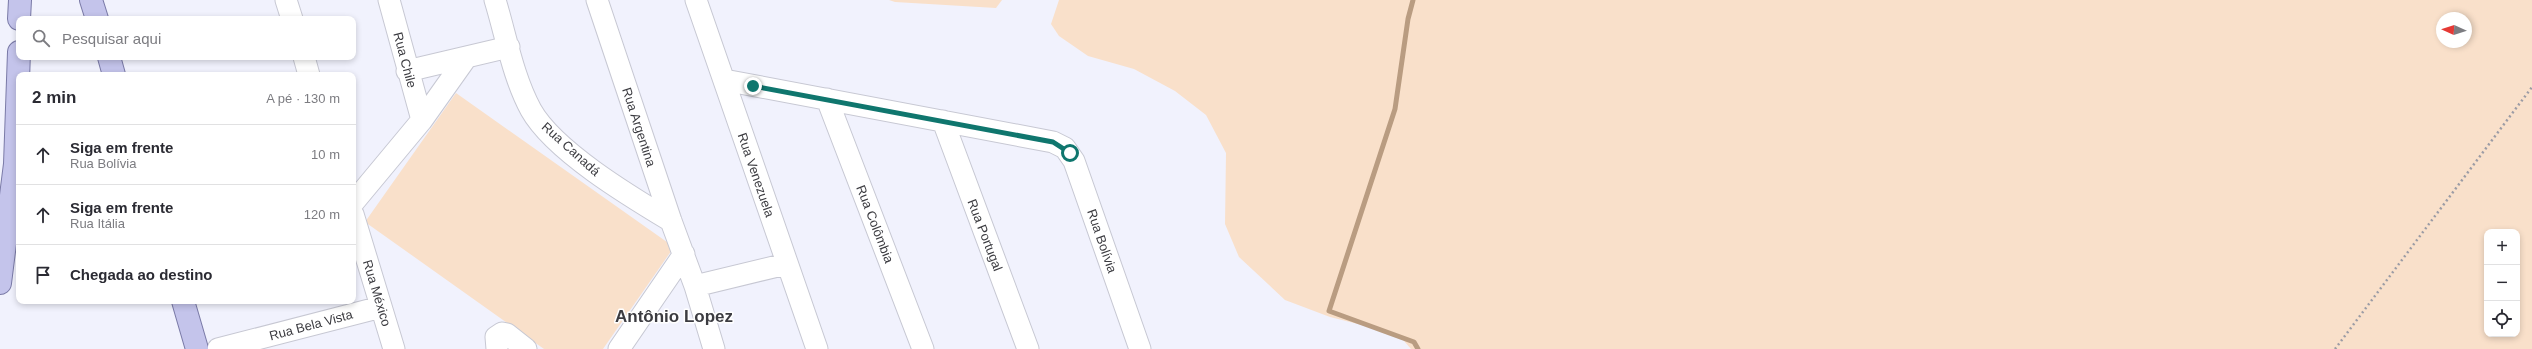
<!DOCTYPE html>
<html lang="pt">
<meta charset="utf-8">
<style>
body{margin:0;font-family:Helvetica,sans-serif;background:#f7f7f7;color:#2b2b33}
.controls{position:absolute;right:12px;bottom:12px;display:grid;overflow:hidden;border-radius:8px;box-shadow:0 2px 6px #0003}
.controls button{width:36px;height:36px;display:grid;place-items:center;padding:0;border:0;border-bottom:1px solid #e1e1e2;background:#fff;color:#2b2b33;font:20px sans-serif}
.compass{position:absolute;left:2436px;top:12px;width:36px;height:36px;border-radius:50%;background:#fff;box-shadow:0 2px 6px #0003;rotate:273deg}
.stop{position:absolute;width:12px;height:12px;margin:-9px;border:3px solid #0f766e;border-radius:50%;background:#fff}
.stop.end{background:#0f766e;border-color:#fff;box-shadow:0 1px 4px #0008}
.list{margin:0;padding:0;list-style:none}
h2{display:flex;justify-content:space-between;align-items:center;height:52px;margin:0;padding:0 16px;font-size:17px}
h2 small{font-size:13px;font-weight:400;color:#7c7c81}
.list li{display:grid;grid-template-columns:26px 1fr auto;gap:12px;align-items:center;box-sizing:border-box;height:60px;padding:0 16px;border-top:1px solid #e1e1e2}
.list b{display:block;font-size:15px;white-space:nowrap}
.list p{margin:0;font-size:13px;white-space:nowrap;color:#7c7c81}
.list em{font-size:13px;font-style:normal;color:#7c7c81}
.icon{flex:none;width:22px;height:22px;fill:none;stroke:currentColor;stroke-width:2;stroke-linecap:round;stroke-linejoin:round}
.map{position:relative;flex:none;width:2532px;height:349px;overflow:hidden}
.search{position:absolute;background:#fff;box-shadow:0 2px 6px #0003;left:16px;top:16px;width:340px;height:44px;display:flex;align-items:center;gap:10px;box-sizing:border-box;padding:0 14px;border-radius:8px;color:#7c7c81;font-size:15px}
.panel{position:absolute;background:#fff;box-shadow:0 2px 6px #0003;left:16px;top:72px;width:340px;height:232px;border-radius:8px}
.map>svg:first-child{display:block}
.green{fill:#f9e0ca;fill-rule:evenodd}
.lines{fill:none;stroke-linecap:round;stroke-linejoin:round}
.stream{stroke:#b99c81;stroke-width:5}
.minor-casing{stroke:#c7c8d3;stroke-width:23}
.major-casing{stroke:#7a7aa7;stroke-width:24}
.path{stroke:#9c9ca5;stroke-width:2.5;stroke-dasharray:2 3;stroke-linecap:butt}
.minor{stroke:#fff;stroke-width:21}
.major{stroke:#c4c4eb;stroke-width:22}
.route{stroke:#0f766e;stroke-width:5}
.labels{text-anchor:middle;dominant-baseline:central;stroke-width:3;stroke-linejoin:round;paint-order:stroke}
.street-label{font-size:13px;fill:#3c3c41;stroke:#fff}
.district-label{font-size:17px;font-weight:bold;fill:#3c3c41;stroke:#fff}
</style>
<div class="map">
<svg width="2532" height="349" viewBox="0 0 2532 349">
<rect width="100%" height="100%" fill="#f1f2fd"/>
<path class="green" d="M889 0H1002L996 8 895 2Z
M1059 0H2532V349H1411L1398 334 1330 317 1285 300 1239 257 1225 224 1226 153 1206 115 1175 91 1134 69 1088 56 1059 36 1051 24ZM2442 18H2466V42H2442ZM2487 232H2517V334H2487Z
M456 93 674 247 603 349H544L365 222Z"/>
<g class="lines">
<path class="stream" d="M1413 0 1408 19 1395 109 1329 311 1414 342 1418 349"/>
<defs>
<path id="minor" d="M286 0 292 19
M389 0 422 120
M495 0C506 36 513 77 531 110 554 151 631 197 671 221
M597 0 671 221 695 286 714 349
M696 0 817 349
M304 57 309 75
M407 71 509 47
M724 80 1053 142 1065 148 1074 161 1140 349
M827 99 923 349
M943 121 1028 349
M353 203 422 120 466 58
M353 214 394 349
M695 286 786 264
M218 349 381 307
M497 349 496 337 502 333 507 334 526 349
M619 349 684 254"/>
<path id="major" d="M91 0 97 19
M19 19 20 0
M109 57 114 75
M0 283 15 164 19 52
M183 301 197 349"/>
</defs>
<use href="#minor" class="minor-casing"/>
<use href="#major" class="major-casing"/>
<path class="path" d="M2335 349 2532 87"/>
<use href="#minor" class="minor"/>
<use href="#major" class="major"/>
</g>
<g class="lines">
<path class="route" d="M753 86 1053 142 1070 153"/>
</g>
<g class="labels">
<g class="street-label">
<text transform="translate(405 60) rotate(75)">Rua Chile</text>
<text transform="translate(639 127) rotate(72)">Rua Argentina</text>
<text transform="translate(571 149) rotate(42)">Rua Canadá</text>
<text transform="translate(756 175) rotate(71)">Rua Venezuela</text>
<text transform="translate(875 224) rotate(69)">Rua Colômbia</text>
<text transform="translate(985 235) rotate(69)">Rua Portugal</text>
<text transform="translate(1102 241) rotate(71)">Rua Bolívia</text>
<text transform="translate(377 293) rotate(73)">Rua México</text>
<text transform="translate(311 325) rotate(-15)">Rua Bela Vista</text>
</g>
<g class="district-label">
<text x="674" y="316">Antônio Lopez</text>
</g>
</g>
</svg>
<div class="controls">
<button>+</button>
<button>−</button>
<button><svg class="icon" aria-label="locate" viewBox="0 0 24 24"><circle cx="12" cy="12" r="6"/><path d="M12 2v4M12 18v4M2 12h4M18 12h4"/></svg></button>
</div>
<svg class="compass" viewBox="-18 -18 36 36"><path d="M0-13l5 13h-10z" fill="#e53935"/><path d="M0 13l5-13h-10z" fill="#7c7c81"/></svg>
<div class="stop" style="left:1070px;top:153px"></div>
<div class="stop end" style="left:753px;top:86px"></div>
<div class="search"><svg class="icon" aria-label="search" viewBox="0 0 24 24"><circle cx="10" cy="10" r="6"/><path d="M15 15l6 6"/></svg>Pesquisar aqui</div>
<section class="panel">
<h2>2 min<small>A pé · 130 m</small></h2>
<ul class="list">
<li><svg class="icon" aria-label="ahead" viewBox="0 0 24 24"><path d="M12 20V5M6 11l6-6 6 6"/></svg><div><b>Siga em frente</b><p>Rua Bolívia</p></div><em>10 m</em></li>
<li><svg class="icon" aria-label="ahead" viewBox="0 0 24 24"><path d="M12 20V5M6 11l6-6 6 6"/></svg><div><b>Siga em frente</b><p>Rua Itália</p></div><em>120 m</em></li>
<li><svg class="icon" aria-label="arrive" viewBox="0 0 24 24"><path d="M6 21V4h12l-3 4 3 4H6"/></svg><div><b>Chegada ao destino</b></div></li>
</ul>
</section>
</div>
